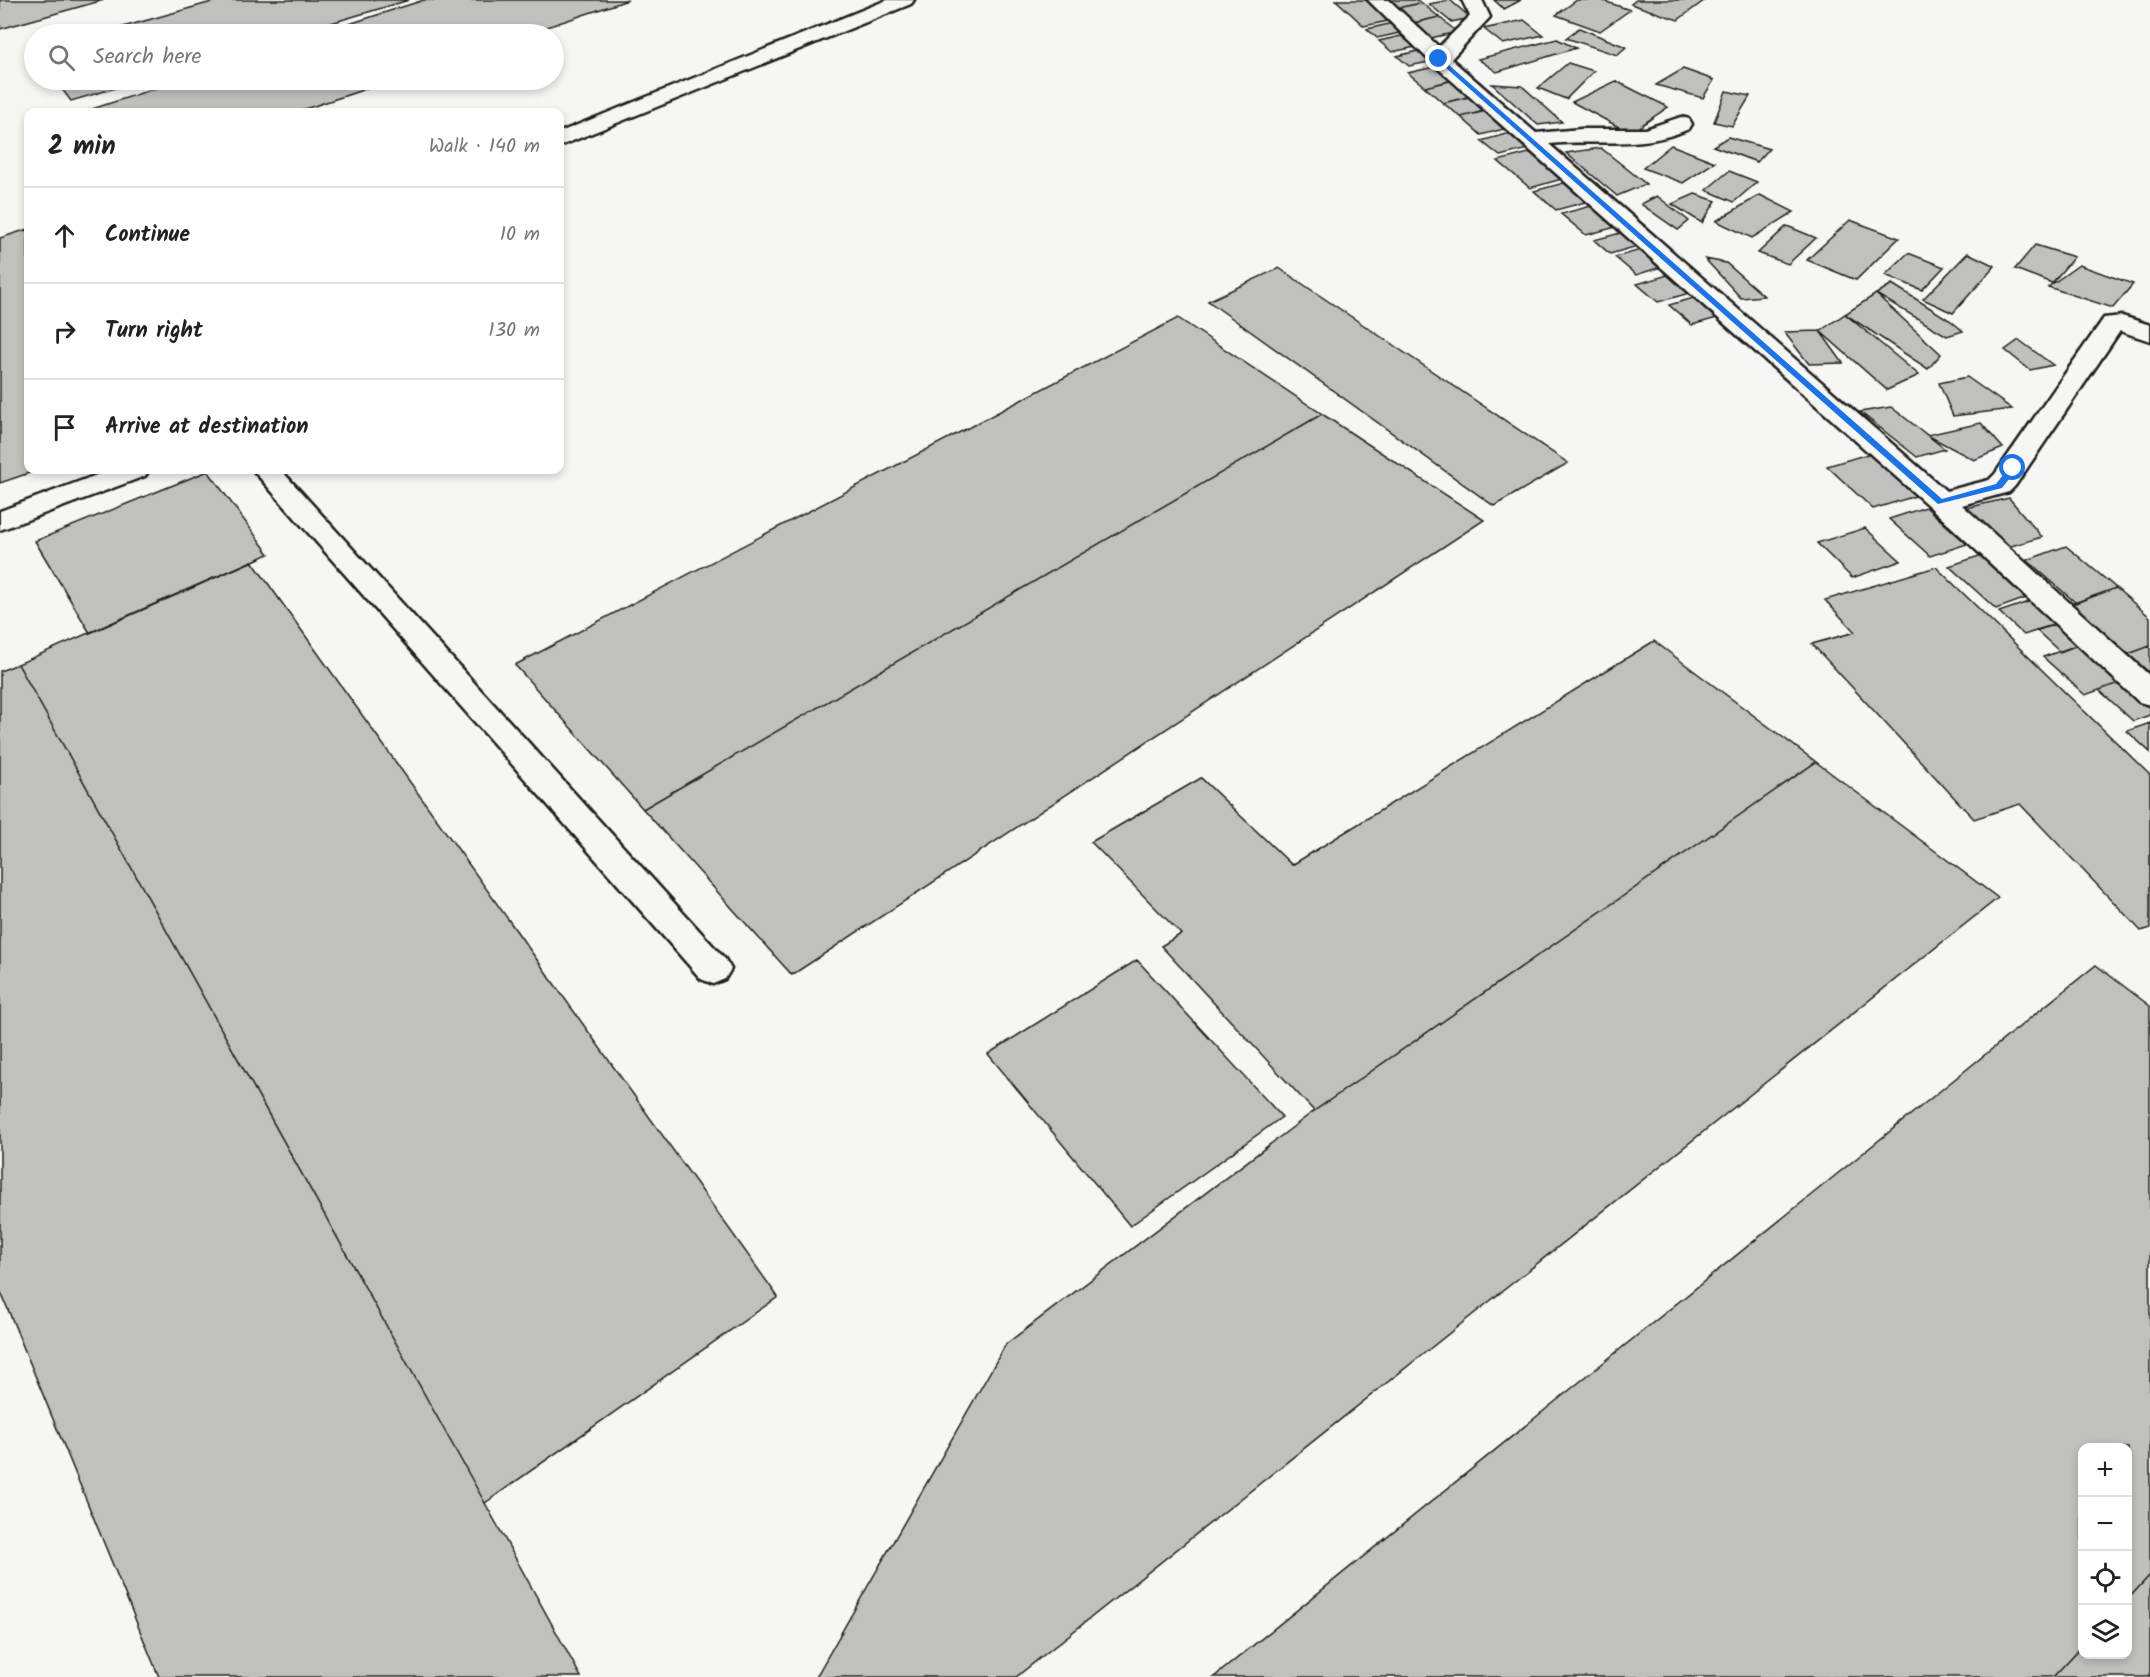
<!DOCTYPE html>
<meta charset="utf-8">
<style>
body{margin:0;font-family:Kalam,sans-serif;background:#f6f6f6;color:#222}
.controls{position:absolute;right:18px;bottom:18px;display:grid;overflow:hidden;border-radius:12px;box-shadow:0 3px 9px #0003}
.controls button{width:54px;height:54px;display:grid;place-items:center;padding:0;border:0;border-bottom:2px solid #e0e0e0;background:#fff;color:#222;font:30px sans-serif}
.stop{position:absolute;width:18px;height:18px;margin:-14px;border:4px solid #1a73e8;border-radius:50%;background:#fff}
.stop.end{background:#1a73e8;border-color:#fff;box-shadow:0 2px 6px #0008}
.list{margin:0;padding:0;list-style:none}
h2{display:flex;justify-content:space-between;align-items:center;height:78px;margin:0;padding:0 24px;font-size:26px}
h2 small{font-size:20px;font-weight:400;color:#767676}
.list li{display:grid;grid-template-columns:39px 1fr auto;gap:18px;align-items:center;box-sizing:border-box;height:96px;padding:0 24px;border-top:2px solid #e0e0e0}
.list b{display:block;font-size:22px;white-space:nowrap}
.list em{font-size:20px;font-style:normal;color:#767676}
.icon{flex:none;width:33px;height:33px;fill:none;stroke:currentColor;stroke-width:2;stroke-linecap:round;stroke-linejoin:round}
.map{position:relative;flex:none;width:2150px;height:1677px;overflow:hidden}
.search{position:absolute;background:#fff;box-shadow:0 3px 9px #0003;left:24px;top:24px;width:540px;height:66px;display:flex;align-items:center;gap:15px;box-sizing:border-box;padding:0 21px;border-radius:33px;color:#767676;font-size:22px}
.panel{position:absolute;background:#fff;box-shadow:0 3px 9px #0003;left:24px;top:108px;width:540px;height:366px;border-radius:12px}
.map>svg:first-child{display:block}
.building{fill:#c0c0bd;stroke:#1c1c1c;stroke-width:1.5}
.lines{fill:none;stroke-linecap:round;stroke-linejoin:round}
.minor-casing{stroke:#1c1c1c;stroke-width:5}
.minor{fill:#f6f6f2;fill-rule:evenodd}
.route{fill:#1a73e8}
</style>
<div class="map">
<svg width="2150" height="1677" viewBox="0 0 2150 1677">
<rect width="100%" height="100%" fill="#f6f6f2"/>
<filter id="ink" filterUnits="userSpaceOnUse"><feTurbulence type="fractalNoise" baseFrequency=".0167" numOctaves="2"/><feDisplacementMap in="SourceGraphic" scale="12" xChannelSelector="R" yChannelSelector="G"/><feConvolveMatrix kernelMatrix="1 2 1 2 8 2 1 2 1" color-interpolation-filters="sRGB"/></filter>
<g filter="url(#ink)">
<path class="building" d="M0 0H104L0 29Z
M219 0H409L294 34H98Z
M424 0H628L526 34H318Z
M1336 0H1371L1393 20 1364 26Z
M1387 0H1417L1421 3 1397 8Z
M1450 0 1471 18 1451 22 1429 4Z
M1494 0H1521L1504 9Z
M1577 0H1601L1630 10 1600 31 1556 15Z
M1636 0H1705L1678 20 1631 4Z
M1422 3 1439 17 1413 23 1397 8Z
M1439 17 1457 32 1431 38 1414 23Z
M1524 20 1543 35 1503 44 1484 29Z
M1393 23 1404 32 1377 38 1367 29Z
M1579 28 1626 47 1617 55 1566 38Z
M1401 36 1415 47 1392 52 1379 41Z
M1557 39 1576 48 1497 72 1478 59Z
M1422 50 1434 61 1409 66 1397 56Z
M1568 63 1594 71 1566 99 1538 88Z
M1438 66 1454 80 1425 87 1408 73Z
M1683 69 1714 80 1703 98 1656 85Z
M1456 79 1475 95 1443 103 1425 87Z
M55 80H143L71 101Z
M181 80H393L296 112H91L89 110Z
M1616 81 1668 107 1630 133 1572 102Z
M1492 84 1522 86 1562 122 1538 125Z
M1726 91 1750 96 1732 126 1714 122Z
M1473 96 1490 110 1461 117 1443 103Z
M1487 110 1508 128 1481 135 1461 117Z
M1513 132 1532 148 1500 156 1481 141Z
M1728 137 1769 149 1757 162 1713 146Z
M1671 145 1715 162 1683 183 1643 168Z
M1601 148 1646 184 1617 196 1566 153Z
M1537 151 1569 177 1530 188 1498 161Z
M1729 171 1757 182 1734 202 1706 190Z
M1571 181 1593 200 1556 210 1534 191Z
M1695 194 1716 201 1702 223 1672 204Z
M1760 195 1794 212 1752 238 1716 221Z
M1657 196 1689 221 1678 230 1641 204Z
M1591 206 1616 227 1586 235 1561 214Z
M1850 220 1899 238 1856 280 1807 260Z
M1787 226 1816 238 1788 264 1758 253Z
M28 229V470H38L0 483V238Z
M1624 232 1641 245 1610 254 1594 240Z
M2035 245 2074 257 2052 283 2015 269Z
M1641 250 1661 267 1636 275 1615 257Z
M1908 253 1944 267 1922 290 1885 275Z
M1968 253 1995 266 1953 313 1923 299Z
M1705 259 1726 263 1764 296 1741 298Z
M2079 265 2133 284 2113 308 2048 287Z
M1279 268 1568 463 1494 506 1208 301Z
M1671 274 1693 292 1658 302 1637 284Z
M1892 284 1951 321 1963 331 1947 336 1876 294Z
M1876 294 1941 354 1928 369 1845 314Z
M1697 297 1721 317 1692 325 1669 305Z
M1845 314 1919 375 1887 390 1820 331Z
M1178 318 1322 414 643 809 515 665Z
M1820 331 1843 363 1809 364 1784 332Z
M2019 340 2053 365 2030 370 2005 350Z
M1967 377 2012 409 1953 416 1939 383Z
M1891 407 1945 449 1917 457 1860 412Z
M1322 414 1484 520 792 975 643 809Z
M1981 423 2003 448 1974 460 1927 435Z
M1871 453 1919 495 1873 509 1827 466Z
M208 471 269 554 90 633 35 541Z
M2009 498 2042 537 2008 547 1962 509Z
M1926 507 1967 544 1930 556 1889 519Z
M1865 528 1901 561 1852 578 1817 543Z
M2066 546 2116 588 2076 603 2027 560Z
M1985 554 2032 596 1996 609 1949 566Z
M252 561 778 1297 485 1503 18 664Z
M1936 567 2150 775V928L2141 931 2020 804 1974 819 1812 644 1855 632 1825 600Z
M2116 588 2150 617V646L2129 654 2071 604Z
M2037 599 2062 622 2024 635 1999 612Z
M2062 622 2086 642 2060 652 2036 630Z
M1654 641 1816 762 1314 1111 1161 946 1181 934 1091 842 1201 778 1292 865Z
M2086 642 2128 680 2085 695 2043 657Z
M2150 646V673L2128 654Z
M18 664 485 1503 581 1677H159L0 1290V671Z
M2128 680 2150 700V715L2133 721 2099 690Z
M2150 723V752L2127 731Z
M1816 762 1998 898 1016 1677H816L1006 1344 1314 1111Z
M1137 960 1282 1117 1130 1226 988 1054Z
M2096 965 2150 1006V1575L2128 1599V1448H2082V1646L2053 1677H1214Z
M2150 1575V1677H2053L2082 1646V1654H2128V1599Z"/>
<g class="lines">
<defs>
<path id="minor" d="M887 0H914L911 4 560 146V132Z
M1368 0H1389L1439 47 1470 16 1462 0H1482L1490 17 1451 59 1536 133 1581 129H1645L1681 117 1689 119 1692 124 1689 129C1641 150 1599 139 1549 144L1946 491 1989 480 1995 474 2104 318 2122 316 2150 325V341L2120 331 2015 486 2009 492 1962 505 2150 676V705L2139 702 1931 508 1432 63Z
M110 470H149L145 476 0 530V511Z
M253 470H281L725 959 731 969 725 979 713 984 701 979Z"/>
</defs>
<use href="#minor" class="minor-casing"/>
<use href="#minor" class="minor"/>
</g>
</g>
<path class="route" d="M1437 58H1441L1942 499 1996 484 2010 466H2016V470L2002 488 1938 504 1437 60Z"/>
</svg>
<div class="controls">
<button>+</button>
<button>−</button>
<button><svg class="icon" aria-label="locate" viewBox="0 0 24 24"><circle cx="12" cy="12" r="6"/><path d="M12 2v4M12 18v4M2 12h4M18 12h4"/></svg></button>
<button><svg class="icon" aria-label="layers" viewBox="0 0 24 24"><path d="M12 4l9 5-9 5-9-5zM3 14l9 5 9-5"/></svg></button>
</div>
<div class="stop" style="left:2013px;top:468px"></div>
<div class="stop end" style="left:1439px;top:59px"></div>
<div class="search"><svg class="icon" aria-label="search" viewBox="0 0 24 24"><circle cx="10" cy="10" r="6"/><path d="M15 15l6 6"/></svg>Search here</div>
<section class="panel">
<h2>2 min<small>Walk · 140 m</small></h2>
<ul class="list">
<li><svg class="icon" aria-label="ahead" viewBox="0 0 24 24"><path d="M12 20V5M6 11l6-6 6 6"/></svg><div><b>Continue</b></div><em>10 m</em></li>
<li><svg class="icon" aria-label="right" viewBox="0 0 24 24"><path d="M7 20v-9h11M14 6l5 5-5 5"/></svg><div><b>Turn right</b></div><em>130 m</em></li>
<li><svg class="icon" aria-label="arrive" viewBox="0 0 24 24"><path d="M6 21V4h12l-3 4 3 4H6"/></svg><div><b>Arrive at destination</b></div></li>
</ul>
</section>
</div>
